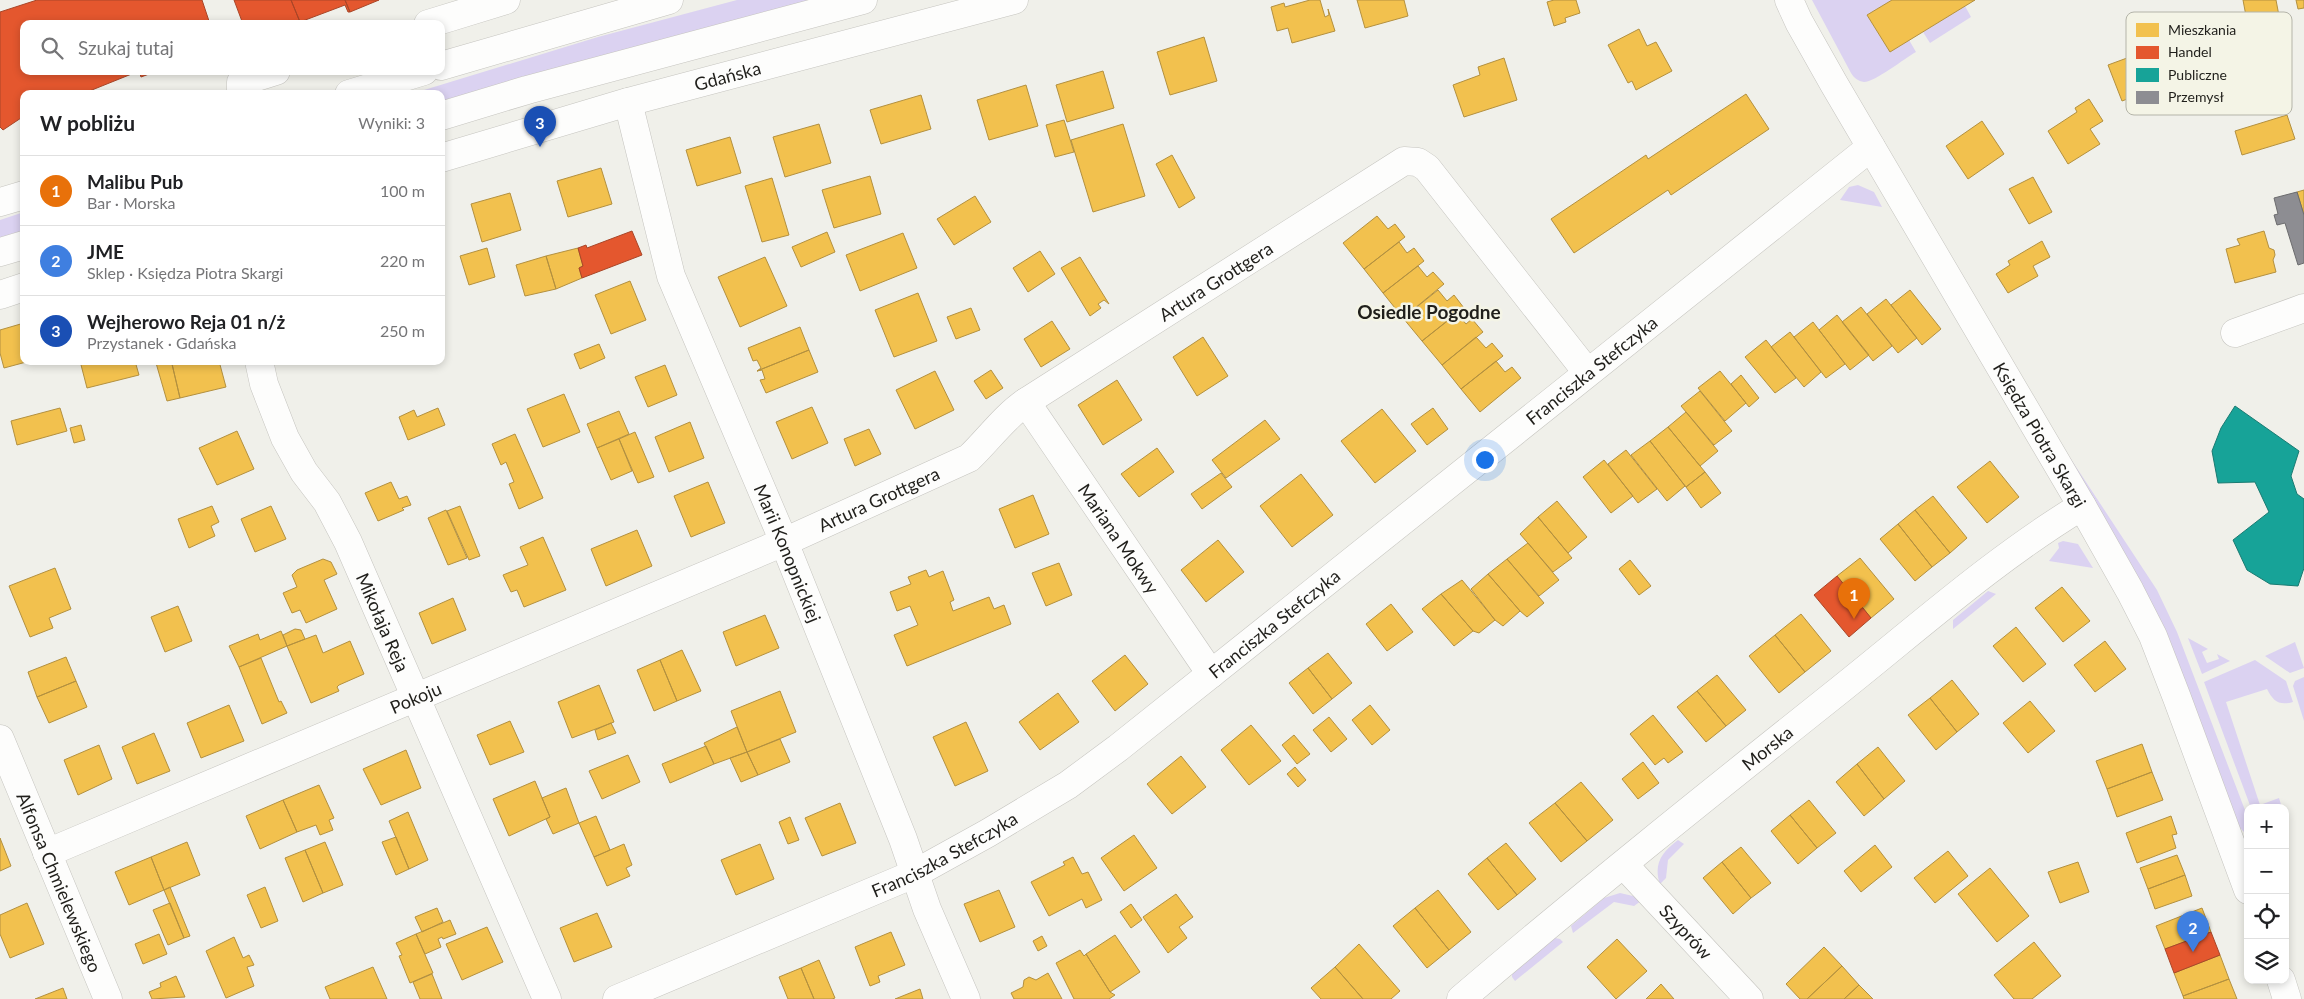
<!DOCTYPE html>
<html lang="pl">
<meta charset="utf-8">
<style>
body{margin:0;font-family:Lato,sans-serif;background:#f2f2f2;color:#202124}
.controls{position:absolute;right:15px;bottom:15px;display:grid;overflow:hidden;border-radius:10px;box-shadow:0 2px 8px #0003}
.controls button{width:45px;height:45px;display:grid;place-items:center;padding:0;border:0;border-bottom:1px solid #e0e0e0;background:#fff;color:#202124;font:25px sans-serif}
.you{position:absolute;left:1484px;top:459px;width:18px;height:18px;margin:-12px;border:4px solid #fff;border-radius:50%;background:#1a73e8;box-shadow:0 0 0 8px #1a73e833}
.badge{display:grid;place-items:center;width:32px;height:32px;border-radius:50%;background:#696863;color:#fff;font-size:16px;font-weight:700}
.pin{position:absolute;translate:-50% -41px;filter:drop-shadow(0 1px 2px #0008)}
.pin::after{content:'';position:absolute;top:26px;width:18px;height:15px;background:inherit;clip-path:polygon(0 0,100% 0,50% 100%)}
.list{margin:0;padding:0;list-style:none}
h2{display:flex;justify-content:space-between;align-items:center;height:65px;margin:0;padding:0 20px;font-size:21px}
h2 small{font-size:16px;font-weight:400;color:#757577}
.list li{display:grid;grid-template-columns:32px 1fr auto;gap:15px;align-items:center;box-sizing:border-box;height:70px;padding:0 20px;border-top:1px solid #e0e0e0}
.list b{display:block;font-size:19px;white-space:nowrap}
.list p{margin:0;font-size:16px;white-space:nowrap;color:#757577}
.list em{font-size:16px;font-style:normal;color:#757577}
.icon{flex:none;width:28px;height:28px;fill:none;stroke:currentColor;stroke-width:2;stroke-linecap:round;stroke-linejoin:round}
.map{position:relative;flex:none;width:2304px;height:999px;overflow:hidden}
.search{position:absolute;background:#fff;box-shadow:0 2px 8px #0003;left:20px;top:20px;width:425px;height:55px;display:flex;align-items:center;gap:12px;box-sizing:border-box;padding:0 18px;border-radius:10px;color:#757577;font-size:19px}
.panel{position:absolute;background:#fff;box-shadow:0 2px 8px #0003;left:20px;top:90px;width:425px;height:275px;border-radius:10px}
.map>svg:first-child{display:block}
.green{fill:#dbd2f1}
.homes{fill:#f2c14e;stroke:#b3903f}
.shops{fill:#e4572e;stroke:#a94628}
.public{fill:#17a398;stroke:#1a7b72}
.industry{fill:#8d8d92;stroke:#6c6c6e}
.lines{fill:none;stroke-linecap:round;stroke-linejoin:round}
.minor-casing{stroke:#c5c4bf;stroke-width:29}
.major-casing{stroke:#c5c4bf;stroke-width:29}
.minor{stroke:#fdfdfc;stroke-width:28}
.major{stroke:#fdfdfc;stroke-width:28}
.labels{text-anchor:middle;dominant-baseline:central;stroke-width:5;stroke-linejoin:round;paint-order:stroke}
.street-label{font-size:18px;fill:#201f1b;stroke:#f4f4e6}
.neighbourhood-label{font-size:19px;font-weight:bold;fill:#201f1b;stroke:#f4f4e6}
.key{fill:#f4f4e6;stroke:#b4b4a9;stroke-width:1}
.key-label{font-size:14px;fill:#201f1b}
</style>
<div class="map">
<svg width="2304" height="999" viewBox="0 0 2304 999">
<rect width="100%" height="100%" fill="#f0f0ea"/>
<path class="green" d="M737 0H813L441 104V94H411L598 37Z
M1812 0H1892L1867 15 1890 52 1909 40 1916 52C1905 58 1875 82 1864 82 1858 81 1854 78 1851 73Z
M1965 6 1971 17 1930 43 1923 32Z
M1858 185 1874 192 1882 207 1840 200 1849 187Z
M24 212V232L0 239V220Z
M2061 444 2157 590 2177 632 2248 818V836L2240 828 2235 817 2173 649Z
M2063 541 2078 544 2093 568 2049 561 2059 548 2058 543Z
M1988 591 1996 594 1953 629V620Z
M2188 638 2208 649 2202 652 2207 663 2219 659 2217 654 2230 661 2202 674Z
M2295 642 2304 668 2290 673 2265 656Z
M2255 660 2286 681 2293 702C2279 706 2273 701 2267 689L2226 702 2260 805 2279 798 2282 808H2251L2204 682Z
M2304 677V721L2293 686 2295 681Z
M1678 840 1684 844 1668 860 1666 878 1660 884C1653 864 1662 852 1678 840Z
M1620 893 1633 896 1641 901 1634 906 1614 902 1573 933 1571 926 1604 898Z
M1555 938 1560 939 1563 942 1515 981 1512 977V973Z"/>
<path class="homes" d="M1310 0H1320L1325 17 1329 15 1328 9 1335 31 1292 43 1288 28 1277 31 1271 7 1284 3 1285 7Z
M1357 0H1404L1408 16 1365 28Z
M1554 0H1576L1580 13 1565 18 1566 22 1554 26 1547 2Z
M1892 0H1975L1890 52 1867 15Z
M2243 0H2276L2287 58 2255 64Z
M2296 0H2304V8L2298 9Z
M1639 29 1647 46 1656 42 1672 71 1636 90 1632 81 1628 83 1608 45Z
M1204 37 1217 81 1170 95 1157 52Z
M2165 45 2176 74 2155 82 2157 88 2122 101 2108 65 2127 58 2128 61Z
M1504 58 1517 100 1464 117 1453 85 1480 75 1478 67Z
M1103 71 1114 108 1067 122 1056 85Z
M1026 85 1038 126 989 140 977 100Z
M1746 94 1769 129 1671 195 1668 190 1574 253 1551 219 1646 155 1648 159Z
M921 95 931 129 881 144 870 110Z
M2089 99 2103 121 2090 129 2100 144 2068 164 2048 131 2077 112 2075 108Z
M2287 115 2295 139 2242 155 2235 131Z
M1064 120 1074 152 1055 157 1046 125Z
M1982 121 2004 154 1968 179 1946 146Z
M819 124 831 163 785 177 773 137Z
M1123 124 1145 196 1093 212 1071 140Z
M730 137 741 173 697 186 686 150Z
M1172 155 1195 198 1179 208 1156 164Z
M601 168 612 204 568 217 557 181Z
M870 176 881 214 834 228 822 190Z
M2033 177 2052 212 2029 224 2009 189Z
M772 178 789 235 762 242 745 186Z
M2304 190V215L2297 192Z
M510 193 521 230 482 242 471 204Z
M975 196 991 222 954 245 937 219Z
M1377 216 1388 229 1395 224 1405 237 1364 269 1343 243Z
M2264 231 2269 248 2274 250 2275 255 2273 260 2276 272 2235 283 2226 249 2240 245 2237 239Z
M827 232 835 252 801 267 792 247Z
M903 233 917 268 860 291 846 255Z
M2042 241 2050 257 2033 266 2038 276 2008 293 1996 274 2010 265 2008 261Z
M1399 242 1407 253 1414 248 1424 261 1383 293 1364 269Z
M487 248 495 277 469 285 460 256Z
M578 248 583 266 579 268 582 278 556 289 546 256Z
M1040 251 1055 274 1028 292 1013 268Z
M546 256 556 289 525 296 516 265Z
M765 257 787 306 740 327 718 277Z
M1080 257 1109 304 1104 300 1098 304 1101 308 1090 316 1061 268Z
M1418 266 1427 277 1433 272 1444 284 1403 318 1383 293Z
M630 281 646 320 611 334 595 295Z
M1438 290 1447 301 1454 295 1464 308 1422 341 1403 318Z
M1910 290 1941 329 1922 345 1891 305Z
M918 293 937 341 894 357 875 310Z
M1886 299 1917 338 1898 353 1867 314Z
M1861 307 1892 346 1873 361 1842 322Z
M971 308 980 330 956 339 947 317Z
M1457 313 1466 324 1472 319 1483 332 1442 365 1422 341Z
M1837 315 1869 355 1850 370 1819 330Z
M1052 321 1070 349 1041 367 1024 339Z
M1813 322 1845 364 1826 378 1794 337Z
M24 323V361H30L4 368 0 353V330Z
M800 327 809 350 757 371 761 368 757 360 753 361 748 348Z
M1790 332 1821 372 1804 387 1771 347Z
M1203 337 1228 376 1197 396 1173 357Z
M1476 337 1486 348 1492 343 1503 356 1461 389 1442 365Z
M1766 340 1796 378 1775 393 1745 357Z
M599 344 605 358 580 369 574 354Z
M809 350 818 372 766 393 760 380 765 379 762 370 757 371Z
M80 361H135L139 375 87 388Z
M161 361H181L172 364 180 398 167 401 156 363Z
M181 361H219L226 387 180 398 172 364Z
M1496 361 1505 372 1512 367 1521 378 1480 412 1461 389Z
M665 365 677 395 648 407 635 377Z
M991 370 1003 388 986 399 974 381Z
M935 371 954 410 915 429 896 390Z
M1720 371 1746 403 1725 421 1698 388Z
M1741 375 1759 398 1749 407 1731 384Z
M1117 380 1142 420 1103 445 1078 405Z
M1700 391 1732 431 1714 445 1681 406Z
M564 394 580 432 543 447 527 409Z
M812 407 828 443 792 459 776 422Z
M60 408 67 431 17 445 11 421Z
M438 408 445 425 408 440 399 417 414 410 417 417Z
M1433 408 1448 429 1427 445 1411 424Z
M1382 409 1416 451 1375 483 1341 441Z
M619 411 629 434 597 448 587 424Z
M1686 412 1718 451 1700 466 1668 427Z
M1265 420 1280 439 1226 478 1212 460Z
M690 422 704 458 669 472 655 437Z
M81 425 85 440 74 443 70 428Z
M1668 427 1705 472 1686 487 1650 441Z
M869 429 881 454 855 466 844 439Z
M237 431 254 469 217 485 199 448Z
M635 432 654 477 638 483 619 439Z
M515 434 543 498 519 509 509 484 514 482 506 462 501 465 492 444Z
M619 439 632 471 611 480 597 448Z
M1650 441 1685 486 1667 501 1631 455Z
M1157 448 1174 472 1139 497 1121 474Z
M1626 450 1657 489 1638 503 1608 464Z
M1604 460 1633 496 1611 513 1583 477Z
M1990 461 2019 497 1987 523 1957 487Z
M1705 472 1721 493 1701 508 1686 487Z
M1221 473 1232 487 1202 509 1191 494Z
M1301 474 1333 515 1292 547 1260 506Z
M391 482 399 499 407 496 411 505 402 508 404 510 378 521 365 493Z
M708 482 725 523 691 537 674 496Z
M1033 495 1049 534 1015 548 999 509Z
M1933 496 1967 538 1950 553 1915 510Z
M1557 501 1587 537 1568 553 1538 517Z
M212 506 219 522 211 526 215 536 189 548 178 519Z
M271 506 286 539 255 552 241 519Z
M460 506 480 556 469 560 447 511Z
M446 510 467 558 448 565 428 518Z
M1915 510 1950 553 1932 567 1898 524Z
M1538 517 1572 558 1553 572 1520 534Z
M1898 524 1932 567 1915 581 1880 539Z
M637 530 652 566 606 586 591 549Z
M543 537 566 590 524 607 517 590 511 592 503 575 528 565 520 547Z
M1218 540 1244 572 1206 602 1181 570Z
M1528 543 1559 580 1539 596 1507 559Z
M1860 558 1894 599 1871 618 1837 576Z
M323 559 331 562 337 574 324 580 337 609 306 623 300 610 292 613 283 593 297 587 292 575 297 570Z
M1507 559 1544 603 1527 617 1520 611 1488 574Z
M1630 560 1651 586 1639 595 1619 569Z
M1059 563 1072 595 1046 606 1032 573Z
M55 568 71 609 49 618 53 628 30 637 9 586Z
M926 570 929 577 943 571 954 600 950 602 953 611 989 597 994 609 1004 605 1011 624 907 666 894 635 918 625 910 606 897 611 890 592 911 584 908 577Z
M1488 574 1520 611 1503 626 1495 620 1471 589Z
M1462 580 1495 620 1479 633 1473 631 1441 594Z
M2062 587 2090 621 2063 642 2035 608Z
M1441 594 1473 631 1454 646 1422 609Z
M453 598 466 630 432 644 419 613Z
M1391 604 1413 632 1387 651 1366 624Z
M178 606 192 641 165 652 151 617Z
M1801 614 1831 651 1805 672 1775 635Z
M765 615 779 648 736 666 723 632Z
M2016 627 2046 664 2023 682 1993 646Z
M295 629 301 630 305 639 287 646 283 635Z
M281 631 287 646 239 667 229 646 258 634 260 640Z
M316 635 323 653 350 641 364 674 339 685 337 687 339 691 311 703 287 646Z
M1775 635 1805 672 1779 693 1749 656Z
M2105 641 2126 669 2095 692 2074 665Z
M682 650 701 691 677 701 660 660Z
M1328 653 1352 683 1332 699 1308 668Z
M1125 655 1148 684 1115 711 1092 681Z
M66 657 76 681 37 697 28 672Z
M261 658 279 702 281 701 287 713 262 724 239 667Z
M660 660 677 701 654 711 637 670Z
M1308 668 1332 699 1313 714 1289 683Z
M1717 675 1746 710 1726 726 1697 691Z
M1952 680 1979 714 1957 732 1930 698Z
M76 681 87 707 49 723 37 697Z
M599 685 614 722 572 738 558 702Z
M780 691 796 732 747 752 731 711Z
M1697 691 1726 726 1706 742 1677 707Z
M1058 693 1079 722 1040 750 1019 722Z
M1930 698 1957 732 1936 750 1908 715Z
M2030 701 2055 731 2028 753 2003 723Z
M229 705 244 741 201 758 187 723Z
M1370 705 1390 730 1372 745 1352 720Z
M1653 715 1683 752 1668 763 1664 758 1655 765 1630 734Z
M1329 717 1347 739 1331 752 1313 730Z
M510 721 524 752 490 765 477 735Z
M966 722 988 771 955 786 933 737Z
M611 723 616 733 598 740 595 730Z
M1251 725 1281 761 1249 785 1221 750Z
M737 727 747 752 714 764 704 743Z
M154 733 170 771 137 784 122 747Z
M1294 735 1310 754 1297 764 1282 745Z
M780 739 790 762 758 775 747 752Z
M2142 744 2152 772 2107 789 2096 761Z
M99 745 112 779 78 795 64 760Z
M706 746 714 764 670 783 662 764Z
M1878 747 1905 781 1884 799 1857 764Z
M406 750 421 788 381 805 363 769Z
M747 752 758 775 741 782 730 758Z
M628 755 640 782 602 799 589 771Z
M1181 756 1206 787 1172 814 1147 784Z
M1643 762 1659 783 1638 799 1622 779Z
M1857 764 1884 799 1864 816 1836 782Z
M1295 767 1306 780 1298 787 1287 774Z
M2152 772 2163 800 2117 817 2107 789Z
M535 781 550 817 509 836 493 799Z
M1581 782 1613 820 1587 841 1555 803Z
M319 785 334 818 329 820 333 830 320 835 316 825 297 832 283 800Z
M566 788 579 823 553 834 546 819 550 817 542 798Z
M283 800 297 832 260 849 246 816Z
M1809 800 1836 833 1817 848 1790 815Z
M840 803 856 843 822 856 805 818Z
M1555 803 1587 841 1561 862 1529 823Z
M408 812 428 860 409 869 389 821Z
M1790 815 1817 848 1798 864 1771 831Z
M596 816 610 850 594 857 579 823Z
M2171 816 2177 834 2172 835 2176 848 2137 863 2126 833Z
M790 817 799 840 788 844 779 822Z
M1134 835 1157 868 1124 891 1101 858Z
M396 837 409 869 396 875 382 842Z
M0 838 11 866 0 871Z
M187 842 200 875 164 890 151 857Z
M325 842 343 885 323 893 305 850Z
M1506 843 1536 879 1517 895 1487 858Z
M624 844 632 865 626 868 630 876 607 886 594 857Z
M760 844 774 879 736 895 721 860Z
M1875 845 1892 867 1861 892 1844 871Z
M1741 847 1771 883 1751 898 1722 862Z
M305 850 323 893 303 902 285 858Z
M1948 851 1968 876 1935 903 1914 878Z
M2177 855 2185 875 2148 889 2140 868Z
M151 857 164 890 129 905 115 872Z
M1073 857 1082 874 1088 872 1102 900 1086 908 1082 899 1049 916 1031 882 1065 865 1063 862Z
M1487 858 1517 895 1498 910 1468 874Z
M1722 862 1751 898 1733 914 1703 878Z
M2078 862 2089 892 2060 903 2048 872Z
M1990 868 2029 916 1997 942 1958 894Z
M2185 875 2192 896 2155 909 2148 889Z
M170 887 190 936 184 938 164 890Z
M265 887 278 921 261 928 247 895Z
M999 890 1015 927 980 942 964 904Z
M1438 890 1471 932 1449 950 1415 908Z
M1176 894 1193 917 1179 927 1187 938 1168 953 1143 917Z
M27 903 44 944 10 958 0 934V915Z
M170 903 184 938 168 945 153 910Z
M1131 904 1142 920 1131 928 1120 912Z
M437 908 443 922 422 932 415 917Z
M1415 908 1449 950 1427 968 1393 926Z
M2202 908 2211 932 2165 949 2156 926Z
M597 913 612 947 574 962 560 928Z
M450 920 456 934 443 939 442 937 438 939 441 947 425 954 416 934Z
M487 927 503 962 462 980 446 944Z
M891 932 905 965 878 976 880 982 870 986 855 947Z
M159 934 167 954 143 964 135 944Z
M416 934 433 973 410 983 399 956 402 955 396 943Z
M1115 935 1140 972 1110 992 1086 954Z
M1042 936 1047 946 1038 951 1033 941Z
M234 937 243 958 249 955 254 965 247 967 254 986 226 998 206 951Z
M1617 939 1647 971 1616 999 1587 967Z
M2034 942 2061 976 2032 999H2014L1994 975Z
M1359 944 1400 991 1391 999H1363L1335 967Z
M1824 947 1842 966 1807 999H1800L1786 984Z
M1080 950 1084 956 1086 954 1110 992 1115 995 1109 999H1074L1056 963Z
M2220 955 2229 979 2183 996 2174 973Z
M819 960 835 998 832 999H814L801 968Z
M1842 966 1859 985 1844 999H1807Z
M373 967 387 999H330L325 987Z
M1335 967 1363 999H1321L1311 988Z
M801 968 814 999H788L779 977Z
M1048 973 1062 999H1014L1011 993 1023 987 1024 980 1029 977 1036 980Z
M432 974 442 999H420L413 982Z
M176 976 185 997 152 999 149 992 161 987 160 983Z
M2229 979 2237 999H2184L2183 996Z
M1661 984 1674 999H1646Z
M1859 985 1873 999H1844Z
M63 988 67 999H35Z
M920 989 923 999H895Z"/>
<path class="shops" d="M37 0H202L210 24H24V71H157L141 77 139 71 82 94H24V116L3 130 0 127V12Z
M234 0H291L300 22 243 24Z
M291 0H345L350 12H348L345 5 300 22Z
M345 0H379L350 12Z
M632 231 642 255 582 278 579 268 583 266 578 248 586 245 587 248Z
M1837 576 1871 618 1849 637 1814 595Z
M2211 932 2220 955 2174 973 2165 949Z"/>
<path class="public" d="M2235 406 2299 451 2291 476 2297 494 2304 499V568L2298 586 2270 584 2247 570 2233 540 2269 512 2255 482 2218 483 2212 451 2221 428Z"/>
<path class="industry" d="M2297 192 2304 215V263L2298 265 2285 223 2277 225 2274 215 2278 214 2274 198Z"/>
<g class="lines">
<defs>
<g id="minor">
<path id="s1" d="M1789 0 1799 22 1834 84 2082 506 2130 591 2153 636 2177 698 2248 890"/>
<path d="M428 24 506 0"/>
<path d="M241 94V82L276 71"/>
<path id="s2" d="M628 102 671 276 784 542 903 839 927 909 966 999"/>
<path id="s3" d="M441 158 628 102 1014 0"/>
<path d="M0 295 24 287"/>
<path d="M2235 333 2304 308"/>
<path id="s4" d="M259 361 264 384 285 438 304 472 327 502 348 542 547 999"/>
<path id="s5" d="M1026 402 1211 674"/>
<path id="s6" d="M0 739 108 999"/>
<path id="s7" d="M47 853 784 542 969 458C988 440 1004 417 1026 402L1404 161 1418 162 1427 168 1587 372"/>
<path id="s8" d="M1624 865 1749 999"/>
<path d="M2281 980 2287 999"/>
<path id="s9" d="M617 999 914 874 988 833 1068 785 1118 748 1871 147"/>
<path id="s10" d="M1461 999C1585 893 1713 791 1841 689 1920 626 1996 558 2082 506"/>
</g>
<path id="major" d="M441 66 669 0
M349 94 424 71
M441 116 527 90 863 0
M0 202 24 195
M0 252 24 245"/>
</defs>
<use href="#minor" class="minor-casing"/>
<use href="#major" class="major-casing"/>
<use href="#minor" class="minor"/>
<use href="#major" class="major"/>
</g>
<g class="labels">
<g class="street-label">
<text stroke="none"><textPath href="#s3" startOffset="298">Gdańska</textPath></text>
<text stroke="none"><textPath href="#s7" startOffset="1308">Artura Grottgera</textPath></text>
<text stroke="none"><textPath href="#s9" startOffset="1168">Franciszka Stefczyka</textPath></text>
<text stroke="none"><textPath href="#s1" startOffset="502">Księdza Piotra Skargi</textPath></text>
<text stroke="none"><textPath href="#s7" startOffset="904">Artura Grottgera</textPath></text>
<text stroke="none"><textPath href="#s5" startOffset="165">Mariana Mokwy</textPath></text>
<text stroke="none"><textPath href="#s2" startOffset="480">Marii Konopnickiej</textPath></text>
<text stroke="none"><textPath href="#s4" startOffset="291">Mikołaja Reja</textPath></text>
<text stroke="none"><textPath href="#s9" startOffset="762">Franciszka Stefczyka</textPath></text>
<text stroke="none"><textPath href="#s7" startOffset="400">Pokoju</textPath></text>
<text stroke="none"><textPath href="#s10" startOffset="396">Morska</textPath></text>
<text stroke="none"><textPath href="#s9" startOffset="358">Franciszka Stefczyka</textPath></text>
<text stroke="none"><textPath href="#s6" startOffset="155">Alfonsa Chmielewskiego</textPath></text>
<text stroke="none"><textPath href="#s8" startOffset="91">Szyprów</textPath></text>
</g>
<g class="neighbourhood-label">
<text x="1429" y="311">Osiedle Pogodne</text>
</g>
</g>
<rect x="2126" y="12" width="166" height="103" rx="8" class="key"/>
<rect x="2136" y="23" width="23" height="14" fill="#f2c14e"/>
<rect x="2136" y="46" width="23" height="13" fill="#e4572e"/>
<rect x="2136" y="68" width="23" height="14" fill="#17a398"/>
<rect x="2136" y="91" width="23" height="13" fill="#8d8d92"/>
<g class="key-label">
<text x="2168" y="35">Mieszkania</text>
<text x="2168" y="57">Handel</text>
<text x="2168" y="80">Publiczne</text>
<text x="2168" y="102">Przemysł</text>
</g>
</svg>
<div class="controls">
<button>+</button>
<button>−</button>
<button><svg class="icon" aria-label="locate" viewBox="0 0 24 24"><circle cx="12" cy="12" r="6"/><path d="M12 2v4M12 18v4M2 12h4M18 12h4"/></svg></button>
<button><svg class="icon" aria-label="layers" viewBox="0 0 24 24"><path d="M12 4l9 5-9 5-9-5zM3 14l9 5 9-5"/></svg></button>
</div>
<div class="you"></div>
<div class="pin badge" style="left:1854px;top:619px;background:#e8710a">1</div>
<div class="pin badge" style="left:2193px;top:952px;background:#3f7fe0">2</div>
<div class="pin badge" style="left:540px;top:147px;background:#1a4fb4">3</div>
<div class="search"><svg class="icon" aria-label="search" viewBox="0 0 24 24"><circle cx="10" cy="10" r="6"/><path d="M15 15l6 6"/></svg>Szukaj tutaj</div>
<section class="panel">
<h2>W pobliżu<small>Wyniki: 3</small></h2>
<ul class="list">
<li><span class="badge" style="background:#e8710a">1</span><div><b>Malibu Pub</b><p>Bar · Morska</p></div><em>100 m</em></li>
<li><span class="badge" style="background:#3f7fe0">2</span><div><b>JME</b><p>Sklep · Księdza Piotra Skargi</p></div><em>220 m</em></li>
<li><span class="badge" style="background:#1a4fb4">3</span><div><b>Wejherowo Reja 01 n/ż</b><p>Przystanek · Gdańska</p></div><em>250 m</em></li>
</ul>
</section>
</div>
